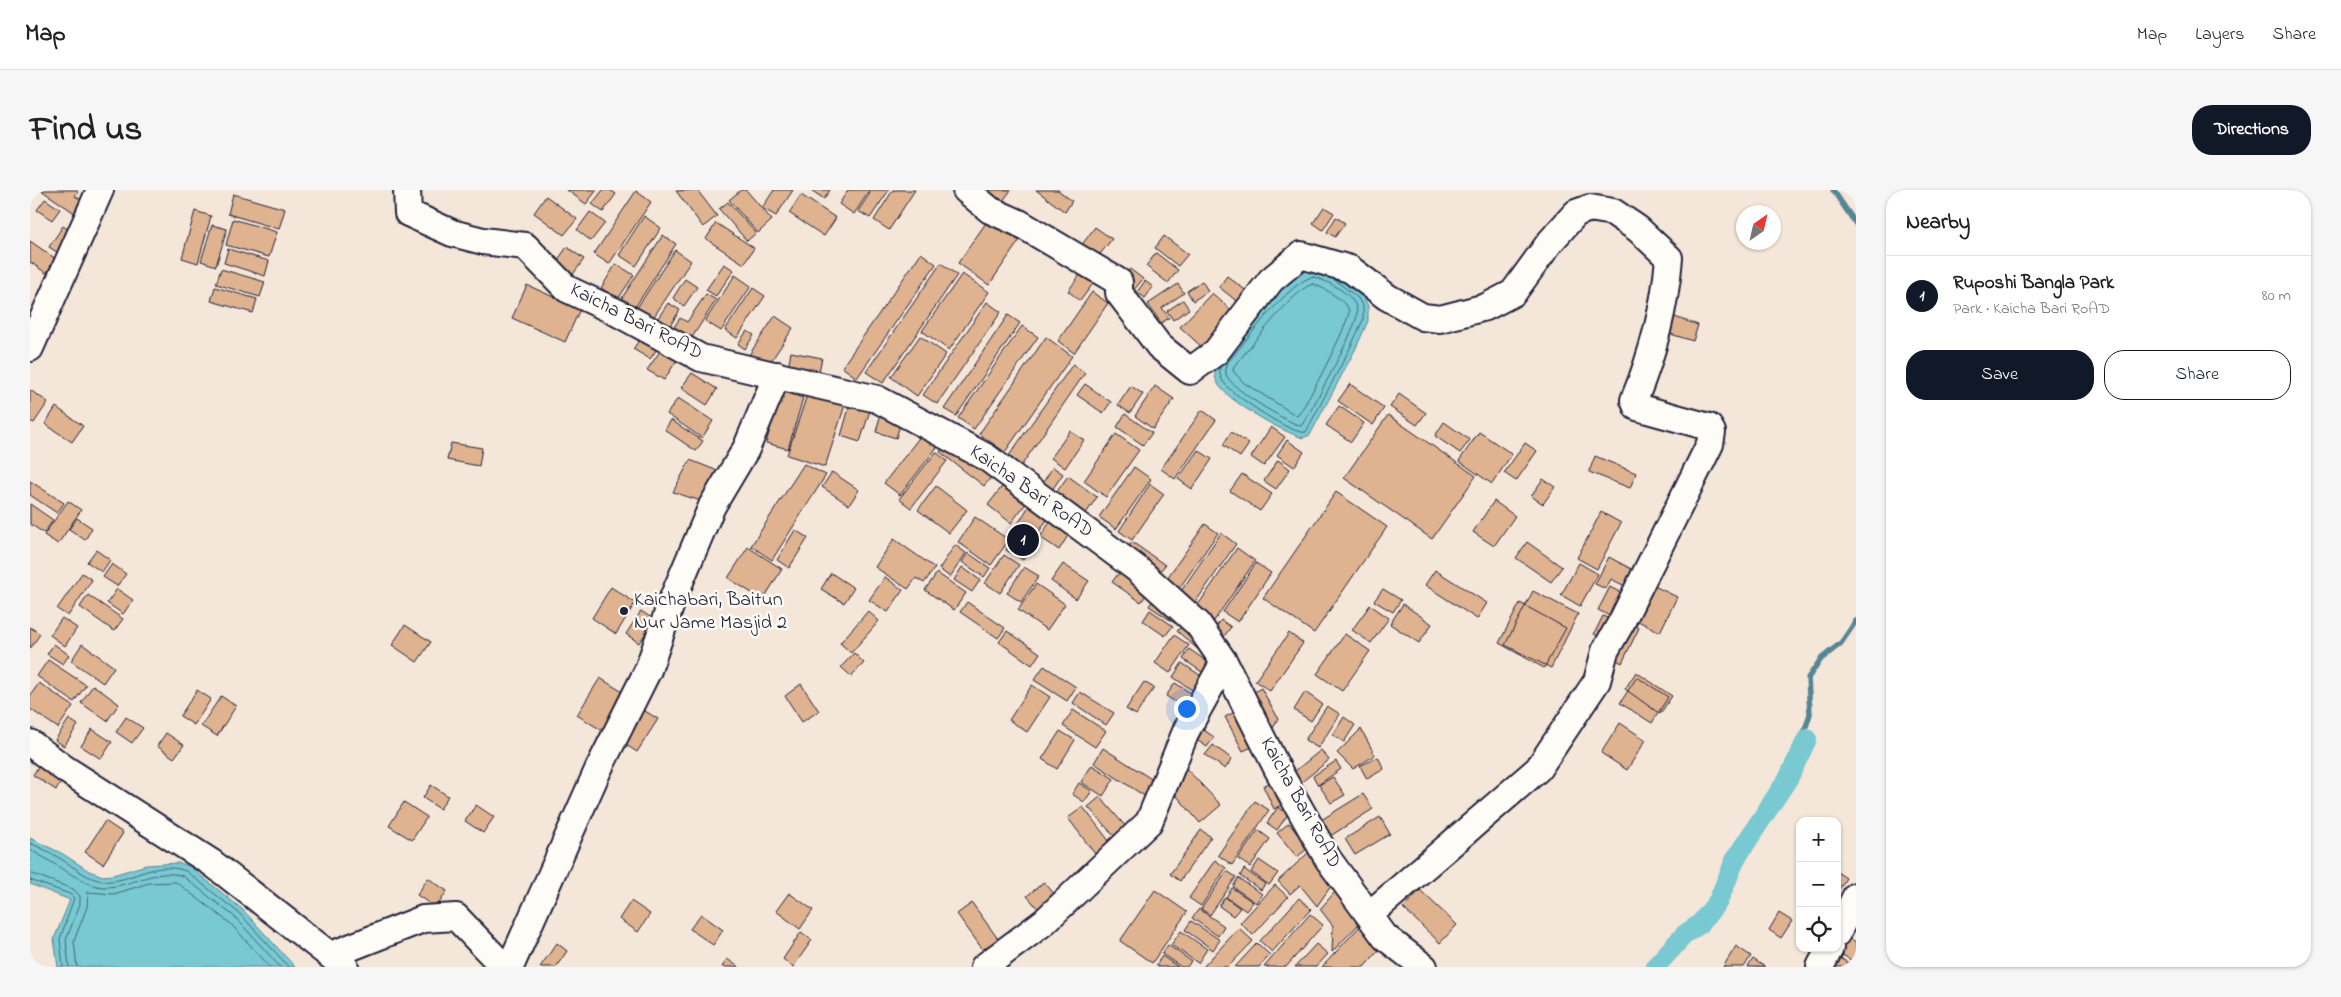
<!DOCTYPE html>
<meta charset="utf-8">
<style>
body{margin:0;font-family:"Indie Flower",sans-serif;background:#f6f6f6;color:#222}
.controls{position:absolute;right:15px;bottom:15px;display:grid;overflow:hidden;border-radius:10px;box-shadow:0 1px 4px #0004}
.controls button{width:45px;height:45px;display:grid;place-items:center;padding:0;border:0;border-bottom:1px solid #e0e0e0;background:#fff;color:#222;font:25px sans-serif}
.compass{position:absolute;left:1706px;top:15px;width:45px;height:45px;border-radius:50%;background:#fff;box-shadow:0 1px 4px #0004;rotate:34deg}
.you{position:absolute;left:1156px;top:518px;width:18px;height:18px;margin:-12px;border:4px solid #fff;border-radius:50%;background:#1a73e8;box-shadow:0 0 0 8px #1a73e833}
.badge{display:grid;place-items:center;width:32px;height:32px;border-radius:50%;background:#111827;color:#fff;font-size:16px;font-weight:700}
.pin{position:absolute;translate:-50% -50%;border:2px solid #fff;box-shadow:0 1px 5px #0006}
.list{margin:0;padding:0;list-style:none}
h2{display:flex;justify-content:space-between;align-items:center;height:65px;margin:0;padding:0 20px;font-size:21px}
h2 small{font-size:16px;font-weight:400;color:#767676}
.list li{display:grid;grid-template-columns:32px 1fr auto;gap:15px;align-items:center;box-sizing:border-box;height:80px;padding:0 20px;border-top:1px solid #e0e0e0}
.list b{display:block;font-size:19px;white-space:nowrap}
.list p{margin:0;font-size:16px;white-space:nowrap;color:#767676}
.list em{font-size:16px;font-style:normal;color:#767676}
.actions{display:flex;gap:10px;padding:15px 20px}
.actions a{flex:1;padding:11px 0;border:1px solid #111827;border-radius:20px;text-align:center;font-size:18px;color:#111827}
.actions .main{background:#111827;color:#fff}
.icon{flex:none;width:28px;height:28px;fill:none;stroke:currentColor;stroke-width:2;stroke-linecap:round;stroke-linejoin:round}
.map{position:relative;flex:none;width:1826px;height:777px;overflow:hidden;border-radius:20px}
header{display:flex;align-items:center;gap:30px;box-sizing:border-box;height:70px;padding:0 25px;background:#fff;border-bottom:1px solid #e0e0e0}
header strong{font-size:24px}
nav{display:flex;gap:28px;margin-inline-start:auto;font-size:18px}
.intro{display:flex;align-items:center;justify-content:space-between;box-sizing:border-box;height:120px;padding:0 30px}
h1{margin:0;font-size:35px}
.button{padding:12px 22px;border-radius:20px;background:#111827;color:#fff;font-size:18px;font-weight:700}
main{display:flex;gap:30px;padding:0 30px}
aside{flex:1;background:#fff;border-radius:20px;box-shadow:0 1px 4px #0004}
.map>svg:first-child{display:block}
.water{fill:#78c9d2;stroke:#568696}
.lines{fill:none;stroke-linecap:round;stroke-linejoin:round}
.shore{stroke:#446577;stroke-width:1}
.stream{stroke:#568696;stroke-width:5.5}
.canal{stroke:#78c9d2;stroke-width:20}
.building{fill:#dfb290;stroke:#22223b}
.minor-casing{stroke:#22223b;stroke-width:30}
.minor{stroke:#fdfcf7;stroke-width:26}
.poi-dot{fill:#22223b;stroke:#fdfcf7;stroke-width:2}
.labels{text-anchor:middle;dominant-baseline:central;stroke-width:5;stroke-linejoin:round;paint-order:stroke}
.street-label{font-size:20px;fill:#22223b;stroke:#fdfcf7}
.poi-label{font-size:20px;fill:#22223b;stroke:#fdfcf7;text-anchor:start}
</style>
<header>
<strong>Map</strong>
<nav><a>Map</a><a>Layers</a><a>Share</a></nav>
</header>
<div class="intro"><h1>Find us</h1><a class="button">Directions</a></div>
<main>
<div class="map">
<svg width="1826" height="777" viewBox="0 0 1826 777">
<rect width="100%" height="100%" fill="#f4e6d8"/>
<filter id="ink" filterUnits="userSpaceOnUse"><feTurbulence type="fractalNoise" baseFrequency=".02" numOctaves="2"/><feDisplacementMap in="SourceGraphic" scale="10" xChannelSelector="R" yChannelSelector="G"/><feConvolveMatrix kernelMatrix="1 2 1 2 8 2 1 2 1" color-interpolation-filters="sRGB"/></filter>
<g filter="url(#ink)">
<path class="water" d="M1272 76 1297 79 1323 96 1332 104 1338 116V131L1326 158 1280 245 1273 248C1251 241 1205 215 1191 198 1184 190 1184 182 1186 172L1227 119Z
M0 648 33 664 59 681 73 686 83 685 116 675 149 673 159 676 213 720 265 777H28L24 749 40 710 0 694Z"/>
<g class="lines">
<path class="shore" d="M1283 87C1296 90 1322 103 1326 117 1327 120 1327 126 1326 129 1324 141 1277 230 1271 236 1255 231 1200 199 1196 184 1195 180 1197 176 1198 172 1214 154 1261 89 1283 87Z
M1283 94C1292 97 1317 111 1319 121 1321 129 1274 221 1267 226L1214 193 1203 181 1204 176C1218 161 1266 96 1283 94Z
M1190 177C1189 184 1191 190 1196 195 1205 206 1263 246 1276 242L1321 156 1333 130V117L1328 108 1305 90
M0 653C11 658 22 663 31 669 44 677 57 689 73 691 99 694 123 669 156 681L210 724 259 777
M0 660C20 669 53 696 73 697 100 698 125 677 153 686L206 728 250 777
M0 683 43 699 50 706V714L36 750 39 777
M0 690 40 704 44 708 30 749 33 777
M47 777 44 751 57 717 58 702 84 704 119 693 146 692 201 734 240 777"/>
<path class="stream" d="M1803 0 1826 34
M1759 590 1780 524 1778 488 1791 469 1811 453 1826 431"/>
<path class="canal" d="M1625 777 1655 744 1670 734 1688 711 1706 668 1759 587 1777 549"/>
</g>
<path class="building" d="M11 0H46L48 2 45 6 57 14 49 26Z
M537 0H567L556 14Z
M573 0H580L586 4 573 22 562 14Z
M667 0 687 26 673 37 646 1Z
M711 0H716L742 30 728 43 699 10Z
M744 0H763L746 26 732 18Z
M781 0H800L794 9Z
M818 0H840L824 24 809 14Z
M842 0H859L840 28 828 21Z
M863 0H885L859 40 844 30Z
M958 0H981L967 19 952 8Z
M1006 0H1028L1042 11 1035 22Z
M606 1 621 12 579 74 564 64Z
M203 4 255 19 249 39 198 24Z
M771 5 806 28 794 46 759 23Z
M516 6 547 29 534 45 504 23Z
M15 9 30 19 22 30 7 20Z
M698 12 726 43 717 51 689 19Z
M1294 17 1304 23 1293 40 1283 33Z
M165 21 181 26 168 73 152 68Z
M560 22 575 33 561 51 547 40Z
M614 26 631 38 606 76 589 65Z
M1306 27 1315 33 1305 47 1297 42Z
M203 29 247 42 239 67 196 55Z
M958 30 989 51 959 95 928 73Z
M686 33 724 58 714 74 676 49Z
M182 35 197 39 186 76 171 71Z
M33 36 46 45 33 66 19 57Z
M1065 37 1082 49 1067 68 1051 56Z
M633 45 646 54 604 119 590 111Z
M1134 46 1158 64 1148 76 1125 58Z
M0 51 26 69 16 83 0 72Z
M537 57 554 69 539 90 522 78Z
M198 59 239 71 235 86 194 73Z
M645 60 661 71 621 131 605 121Z
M891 63 906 74 827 188 812 177Z
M1126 63 1148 80 1138 93 1116 76Z
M911 73 927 85 853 193 836 182Z
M586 74 604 85 588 109 571 98Z
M694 74 704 80 686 106 676 100Z
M1055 78 1068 87 1050 111 1038 101Z
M191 79 235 92 230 107 186 94Z
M1100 79 1113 89 1103 101 1091 91Z
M932 84 959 102 919 160 892 141Z
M705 85 721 96 691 141 675 131Z
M1197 86 1223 106 1214 117 1189 97Z
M655 89 667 97 654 116 643 108Z
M1115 91 1123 97 1115 108 1107 102Z
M1172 91 1178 101 1163 111 1157 101Z
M1148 94 1154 103 1132 118 1139 128 1131 133 1118 114Z
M497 95 550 119 535 152 482 128Z
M185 97 227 109 223 123 181 111Z
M723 98 735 106 707 148 695 140Z
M1062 102 1078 113 1044 163 1028 151Z
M1182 103 1207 126 1175 160 1150 137Z
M676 104 686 110 661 149 644 137 650 128 657 132Z
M1153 110 1159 119 1143 130 1137 121Z
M957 112 971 122 907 214 893 205Z
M638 113 650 120 638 139 626 131Z
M1636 124 1668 135 1663 151 1631 141Z
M978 125 990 133 926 226 914 219Z
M745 126 763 138 735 180 717 168Z
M992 136 1008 147 944 239 928 228Z
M717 141 724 145 715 159 708 154Z
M613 145 629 156 620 169 603 159Z
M890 146 916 164 887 206 861 187Z
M1016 147 1042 166 975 262 949 244Z
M633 157 649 167 634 190 617 180Z
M761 162 792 168 787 190 757 184Z
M1043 174 1055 183 989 279 976 270Z
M662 183 687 199 677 215 651 198Z
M1055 194 1081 212 1073 223 1047 205Z
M1320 194 1354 218 1343 235 1308 211Z
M1101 196 1113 204 1100 223 1088 215Z
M1125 196 1144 209 1123 239 1105 226Z
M0 200 18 212 4 233 0 231Z
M751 201 773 208 758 259 736 253Z
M778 202 815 215 795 277 757 265Z
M1369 204 1396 223 1387 235 1360 217Z
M648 208 683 231 672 248 637 224Z
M821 211 841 217 830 252 811 246Z
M1309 216 1334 233 1321 252 1296 235Z
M26 217 53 236 42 252 15 234Z
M852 219 873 225 866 248 846 242Z
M1172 220 1186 230 1145 289 1131 279Z
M1095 224 1122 243 1113 255 1087 237Z
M1358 225 1446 286 1402 349 1314 288Z
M641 230 673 251 666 261 635 240Z
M1414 232 1440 250 1430 263 1405 246Z
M1241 237 1255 247 1234 276 1221 267Z
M895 240 911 252 870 305 854 293Z
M1040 241 1054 250 1035 278 1021 268Z
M1201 242 1219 254 1210 267 1193 255Z
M1449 242 1482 264 1462 294 1429 271Z
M1086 244 1109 260 1076 307 1054 291Z
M1257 250 1274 262 1264 277 1247 265Z
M918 251 963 285 954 296 910 262Z
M421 253 452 258 449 276 417 270Z
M1495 253 1507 261 1486 291 1474 283Z
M1168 260 1182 269 1162 299 1148 289Z
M906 262 917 271 881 318 869 309Z
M1565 266 1606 283 1600 298 1559 282Z
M660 270 688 281 677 313 643 302Z
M1248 270 1260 279 1246 299 1234 291Z
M774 274 796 285 742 370 721 356Z
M1023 277 1033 284 1017 307 1008 300Z
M1104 277 1121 289 1086 339 1069 327Z
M802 282 829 300 819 315 792 297Z
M1212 284 1242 304 1230 321 1200 301Z
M1038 286 1067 307 1051 331 1021 310Z
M1513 289 1525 297 1513 314 1501 306Z
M0 291 34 313 27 323 0 305Z
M974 294 997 312 981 333 958 315Z
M1120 294 1134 304 1102 350 1089 341Z
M906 296 937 320 919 343 888 320Z
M1306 302 1357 337 1284 443 1233 408Z
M38 311 51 320 28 354 14 345Z
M1464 311 1485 326 1464 356 1443 342Z
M0 314 23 330 14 343 0 334Z
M999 316 1018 328 1007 345 988 334Z
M1571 322 1591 333 1567 379 1547 368Z
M945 327 979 350 961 375 928 352Z
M47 328 62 338 55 350 39 339Z
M1020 332 1039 344 1029 360 1010 347Z
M1175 334 1188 343 1148 400 1135 391Z
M987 336 1007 349 993 370 976 360 982 350 980 348Z
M765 340 778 348 759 378 747 370Z
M1191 343 1206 354 1162 417 1147 407Z
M864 349 905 378 894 393 886 388 878 399 845 377Z
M1102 352 1135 375 1128 384 1096 361Z
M1497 352 1532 377 1521 392 1486 368Z
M925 355 936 363 920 387 909 379Z
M718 357 752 379 733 410 698 388Z
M1207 358 1225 371 1184 431 1166 418Z
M66 360 80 370 72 382 57 372Z
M938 363 960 378 954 387 932 372Z
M974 365 989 375 970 403 955 393Z
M1579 367 1605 381 1597 397 1581 389 1576 399 1565 394Z
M1226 373 1241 383 1208 432 1193 422Z
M1549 373 1568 384 1550 416 1531 405Z
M82 374 96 384 87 396 73 387Z
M1033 374 1059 391 1046 409 1021 391Z
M932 377 950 390 942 402 924 390Z
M994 377 1009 386 991 412 977 403Z
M1091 380 1120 400 1111 412 1082 392Z
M1405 380 1457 413 1447 429 1395 395Z
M52 383 62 390 38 426 27 419Z
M801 383 824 398 814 413 791 399Z
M907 383 936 403 924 420 895 400Z
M855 387 873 400 858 422 839 410Z
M1618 393 1647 407 1630 442 1600 427Z
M1006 394 1035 414 1017 440 988 420Z
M581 397 605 413 586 444 562 428Z
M1580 397 1597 406 1586 429 1568 420Z
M87 399 103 410 93 424 77 413Z
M1353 399 1371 410 1363 422 1344 411Z
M1503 401 1548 424 1521 478 1475 455Z
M58 405 93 429 84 441 50 417Z
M1125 407 1152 425 1146 434 1119 416Z
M937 412 975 438 968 448 930 422Z
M1490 413 1536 438 1514 478 1469 453Z
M1373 414 1402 434 1389 453 1360 434Z
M1340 415 1359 428 1341 453 1322 440Z
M1120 420 1143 436 1135 446 1113 431Z
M611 421 625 430 609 453 596 444Z
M838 421 849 431 821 463 810 453Z
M1573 426 1589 434 1580 452 1564 444Z
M32 428 47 438 35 456 20 445Z
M1191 430 1201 437 1189 453 1180 446Z
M1593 430 1609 438 1592 473 1576 464Z
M375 435 401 452 387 472 362 455Z
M1153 435 1180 470 1147 441Z
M0 437 10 444 0 459Z
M977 441 1010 463 1002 475 969 452Z
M1259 443 1273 453 1240 501 1225 491Z
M1315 444 1340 461 1312 501 1287 484Z
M1144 445 1159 455 1140 483 1125 473Z
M24 454 39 465 33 474 17 464Z
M52 454 84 477 73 493 41 471Z
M1159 459 1182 475 1175 484 1153 469Z
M824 463 834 473 821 486 811 477Z
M18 470 56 495 44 512 7 486Z
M1152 473 1174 488 1165 502 1143 487Z
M1014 476 1046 497 1037 511 1004 490Z
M1606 482 1642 506 1630 524 1595 499Z
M1607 487 1638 507 1622 533 1590 513Z
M570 488 599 506 576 543 547 525Z
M1114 492 1124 498 1106 525 1096 519Z
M9 493 43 516 28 538 0 519V506Z
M1145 493 1167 507 1158 520 1136 506Z
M771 494 789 521 772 532 755 506Z
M63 495 89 514 77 531 51 513Z
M1002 495 1020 507 997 542 979 530Z
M1231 498 1248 528 1238 549 1221 504Z
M167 500 181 509 164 535 150 526Z
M1050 502 1084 523 1076 535 1043 513Z
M1275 502 1292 514 1281 531 1264 520Z
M191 506 206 516 187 546 171 536Z
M607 516 628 529 607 562 587 549Z
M1297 516 1310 524 1288 558 1275 550Z
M1043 520 1076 541 1065 557 1033 536Z
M1209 520 1226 555 1213 561 1195 527Z
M96 527 113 538 102 553 86 542Z
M1314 527 1325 535 1314 552 1303 545Z
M39 529 48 535 34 556 25 550Z
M1590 533 1616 550 1597 580 1571 563Z
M1165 534 1184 547 1177 557 1158 544Z
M62 539 82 552 71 569 51 556Z
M1331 539 1345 565 1323 579 1307 563Z
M1030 541 1045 550 1027 579 1012 569Z
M136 543 154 555 144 568 127 556Z
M1183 555 1202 569 1195 579 1175 565Z
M1073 558 1126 592 1116 607 1064 573Z
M1291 560 1299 570 1268 595 1260 585Z
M1348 567 1354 579 1337 589 1330 576Z
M13 569 36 585 26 600 3 585Z
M1306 571 1311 579 1288 595 1283 586Z
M1150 572 1191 615 1170 633 1140 598Z
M1062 575 1084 589 1073 606 1051 592Z
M1303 587 1315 605 1301 613 1289 595Z
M1049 593 1062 601 1054 612 1042 604Z
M1239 593 1251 615 1244 619 1233 596Z
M401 595 418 606 410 619 393 608Z
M1333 604 1343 619 1297 648 1288 632Z
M1070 607 1097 638 1086 648 1058 617Z
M1225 611 1239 620 1202 675 1188 665Z
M374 612 397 627 382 650 359 636Z
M446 615 464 627 453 643 435 631Z
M1053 617 1083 656 1068 668 1038 628Z
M1248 617 1258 624 1247 640 1237 633Z
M1350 627 1360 644 1325 665 1315 649Z
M75 631 93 643 73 674 55 662Z
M1259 633 1278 658 1267 667 1247 643Z
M1171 640 1181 647 1150 691 1140 684Z
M1228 640 1240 649 1220 677 1208 669Z
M1279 662 1303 693 1287 716 1270 695 1260 704 1248 691Z
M1185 670 1196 678 1171 716 1159 708Z
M1229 670 1248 683 1239 695 1221 682Z
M1214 679 1235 694 1231 700 1210 686Z
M1197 681 1206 687 1180 725 1171 719Z
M1807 682 1816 688 1807 703Z
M398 688 417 701 406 718 387 705Z
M1208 688 1232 704 1226 713 1203 697Z
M1014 692 1027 707 1010 721 997 706Z
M1245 695 1258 707 1223 745 1210 733Z
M1202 698 1223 712 1216 721 1196 707Z
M1125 700 1157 722 1122 773 1090 751Z
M1390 700 1427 735 1410 753 1373 718Z
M1305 702 1330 733 1302 762 1303 736 1290 719Z
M759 703 783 720 770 739 746 721Z
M1195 707 1210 718 1203 726 1189 716Z
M1269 708 1281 719 1242 762 1230 751Z
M601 711 620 724 608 742 589 729Z
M942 713 971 753 956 764 927 724Z
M1169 719 1194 736 1188 746 1162 728Z
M1749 723 1762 731 1751 748 1739 740Z
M671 724 693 740 683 755 660 739Z
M1280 724 1293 735 1256 777H1234Z
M1161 731 1190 750 1183 760 1155 740Z
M1331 735 1350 759 1334 777H1292Z
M1209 738 1223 751 1198 777H1173Z
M1151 741 1177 759 1168 773 1141 755Z
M771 742 782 750 763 777 753 769Z
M1814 745 1826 752V773L1804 760Z
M527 753 537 761 526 777H510Z
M1227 753 1240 765 1229 777H1205Z
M1286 754 1298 764 1286 777H1265Z
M1138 755 1161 771 1157 777H1151L1132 764Z
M1706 756 1721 766 1714 777H1693Z
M1802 763 1825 777H1794Z
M1132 766 1148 777H1129L1126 775Z
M697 769 709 777H692Z
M1723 769 1735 777H1718Z"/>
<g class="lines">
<defs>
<path id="minor" d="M377 0 378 23 422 43 453 51 495 56 537 99 584 121 671 168 847 209 956 267 1107 379 1168 434 1194 472 1248 580 1298 669 1355 747 1394 777
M936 0 960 20 989 33 1089 92V103L1129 156 1160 181 1186 162 1241 90 1271 65 1320 79 1357 107 1393 127 1410 129 1456 117 1483 103 1520 52 1546 23 1560 18 1583 22 1608 39 1639 68C1635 117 1623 164 1604 210L1607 217 1679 237 1682 242 1680 254 1591 433 1575 461 1567 491 1508 579 1339 725
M0 158 70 0
M0 553 35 579 182 673 315 777
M1807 743 1826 706
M301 765 393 729 426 727 474 777
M480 777 568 580 618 480 643 408 682 316 716 259 747 185
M954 777 1014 732 1119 632 1157 539 1194 472
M1790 777 1800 758"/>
</defs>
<use href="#minor" class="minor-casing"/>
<use href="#minor" class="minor"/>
</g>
</g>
<circle class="poi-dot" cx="594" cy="421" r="5"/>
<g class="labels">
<g class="street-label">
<text transform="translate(606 132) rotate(27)">Kaicha Bari RoAD</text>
<text transform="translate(1001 302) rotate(35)">Kaicha Bari RoAD</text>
<text transform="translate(1270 613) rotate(61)">Kaicha Bari RoAD</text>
</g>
<g class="poi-label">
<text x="604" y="410">Kaichabari, Baitun<tspan x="604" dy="23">Nur Jame Masjid 2</tspan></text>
</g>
</g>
</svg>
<div class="controls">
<button>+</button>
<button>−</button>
<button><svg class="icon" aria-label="locate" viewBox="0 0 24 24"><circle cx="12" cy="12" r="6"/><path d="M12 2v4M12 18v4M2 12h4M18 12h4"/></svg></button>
</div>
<svg class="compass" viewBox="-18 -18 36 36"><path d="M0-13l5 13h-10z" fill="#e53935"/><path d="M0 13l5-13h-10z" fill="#767676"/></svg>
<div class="you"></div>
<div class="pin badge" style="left:993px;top:350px">1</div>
</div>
<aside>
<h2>Nearby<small></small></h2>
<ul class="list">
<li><span class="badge">1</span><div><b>Ruposhi Bangla Park</b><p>Park · Kaicha Bari RoAD</p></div><em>80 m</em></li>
</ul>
<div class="actions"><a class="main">Save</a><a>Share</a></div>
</aside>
</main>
